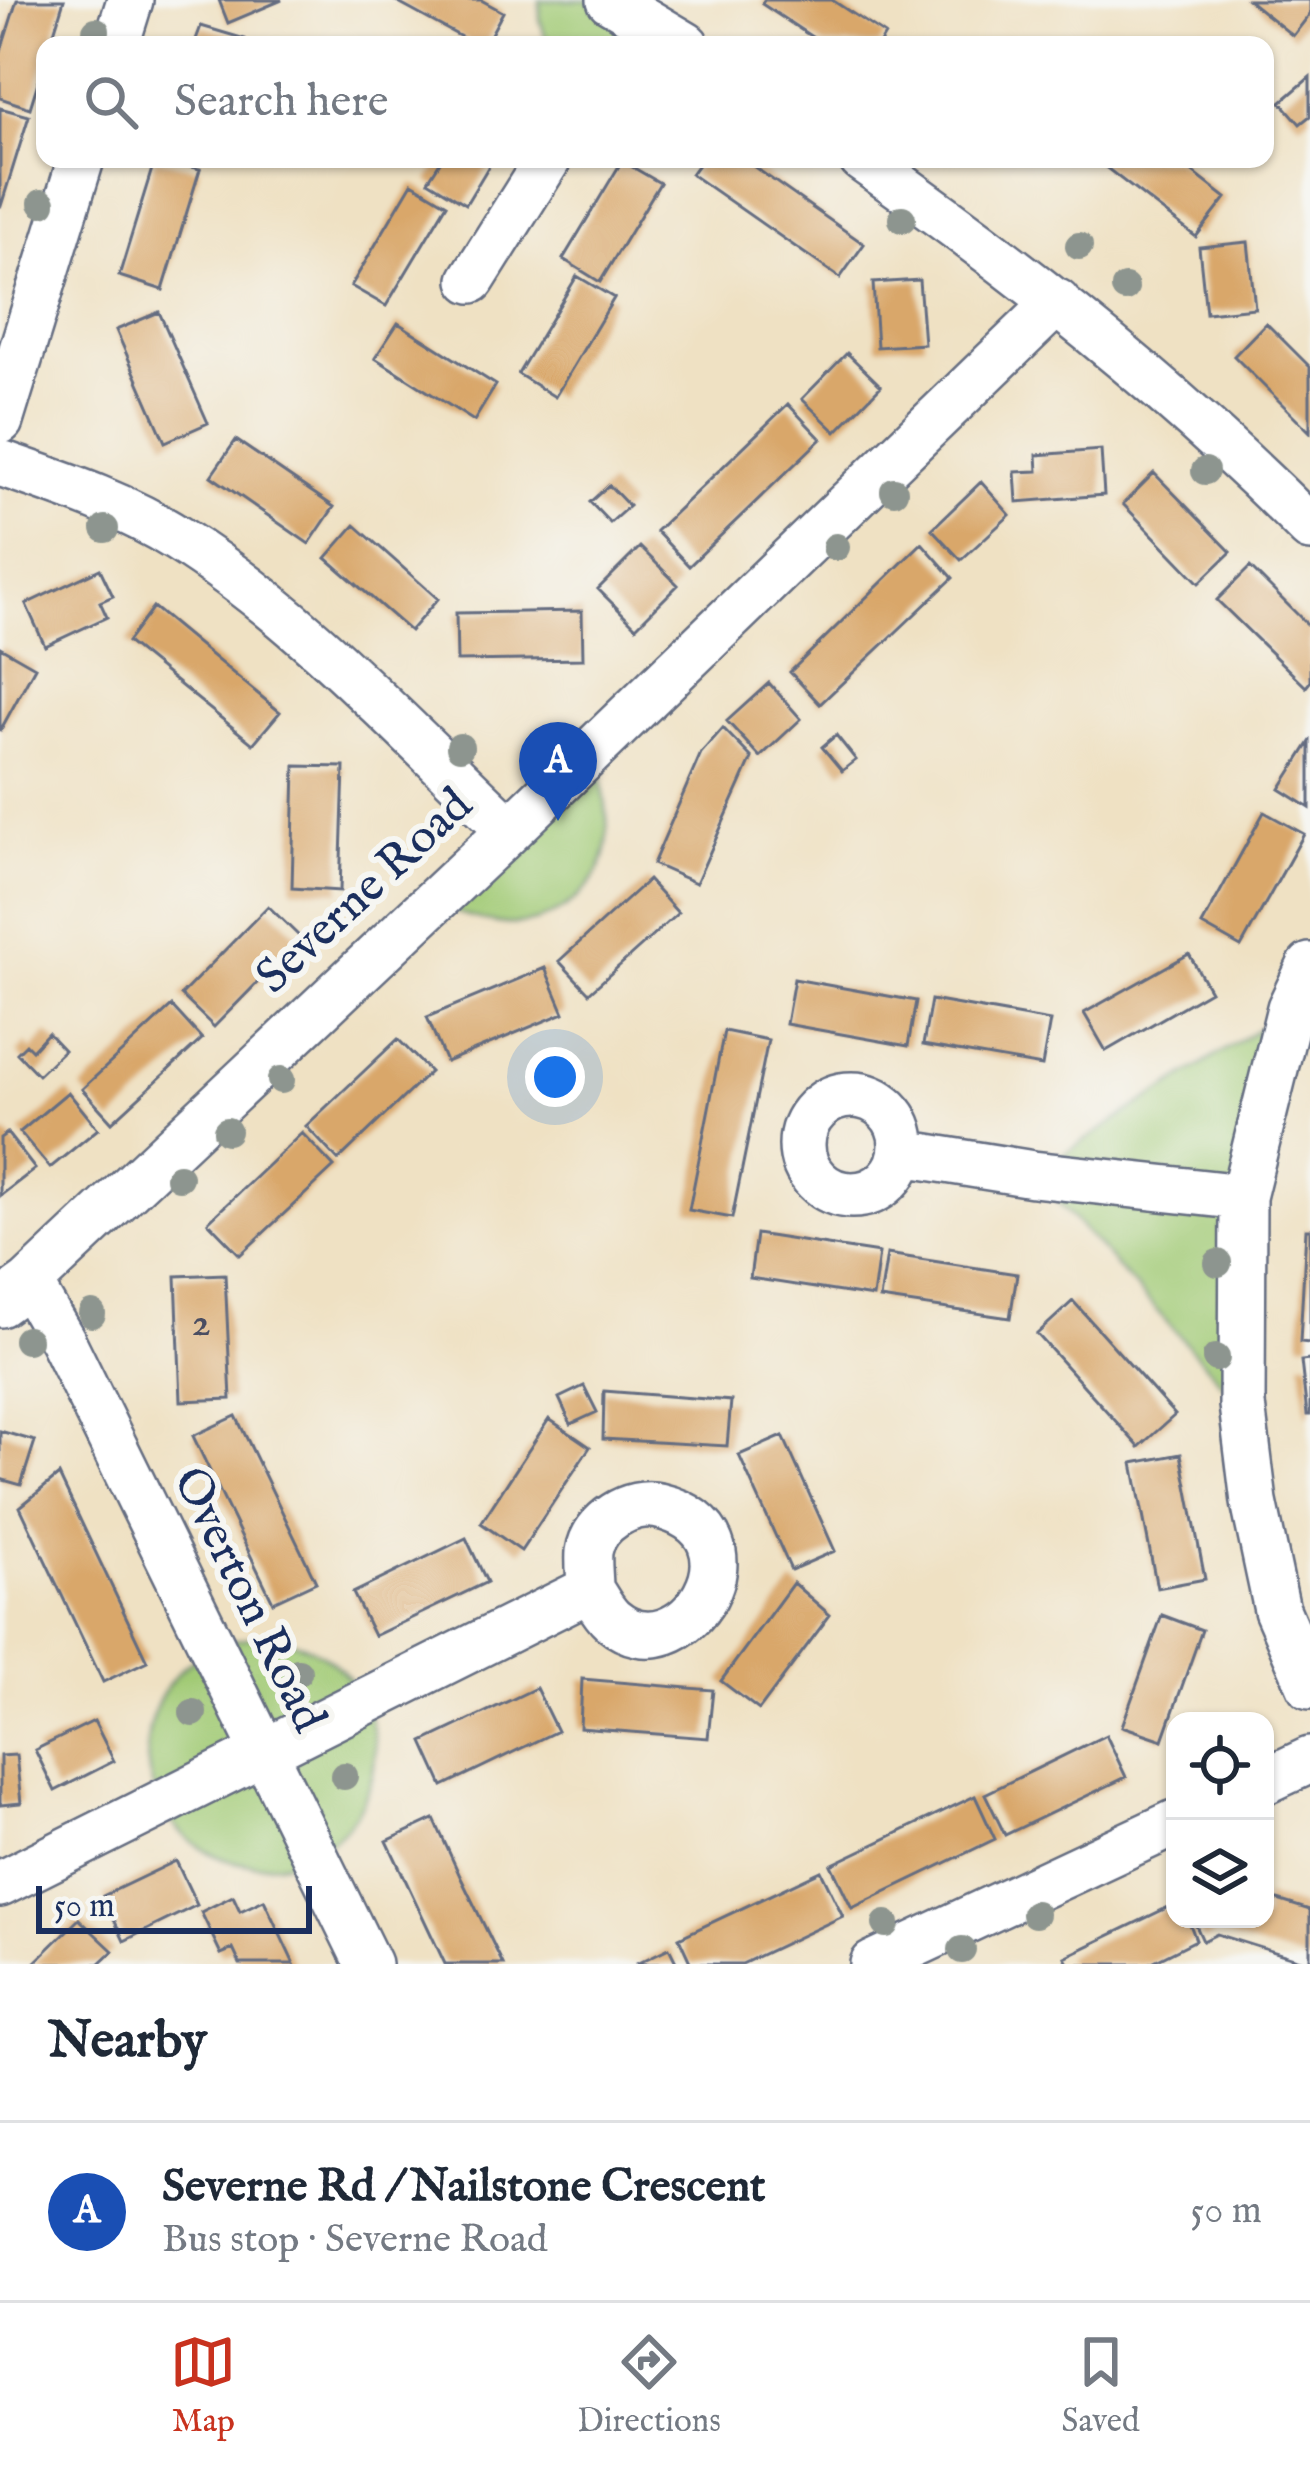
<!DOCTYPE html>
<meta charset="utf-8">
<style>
body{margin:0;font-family:"IM FELL English",serif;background:#f2f2f3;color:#1f2937}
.controls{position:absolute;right:36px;bottom:36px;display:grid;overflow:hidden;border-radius:24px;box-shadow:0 3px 9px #0004}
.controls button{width:108px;height:108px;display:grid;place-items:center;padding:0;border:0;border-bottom:3px solid #e0e1e3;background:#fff;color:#1f2937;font:60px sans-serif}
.scale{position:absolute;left:36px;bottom:30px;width:276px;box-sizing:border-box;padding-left:12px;border:6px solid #1b2f5e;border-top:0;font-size:33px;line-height:42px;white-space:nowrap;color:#1b2f5e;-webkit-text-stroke:9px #f6f6f2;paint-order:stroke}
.you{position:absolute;left:555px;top:1077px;width:42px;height:42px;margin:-30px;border:9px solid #fff;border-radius:50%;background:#1a73e8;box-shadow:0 0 0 18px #1a73e833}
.badge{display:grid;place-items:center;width:78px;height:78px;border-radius:50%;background:#c8321e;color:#fff;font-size:39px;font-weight:700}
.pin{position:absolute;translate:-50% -99px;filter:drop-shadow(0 3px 6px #0008)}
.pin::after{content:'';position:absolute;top:63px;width:42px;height:36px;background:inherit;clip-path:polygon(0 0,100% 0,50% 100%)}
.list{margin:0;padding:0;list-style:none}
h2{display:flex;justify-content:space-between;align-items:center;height:156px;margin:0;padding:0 48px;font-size:51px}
h2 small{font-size:39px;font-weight:400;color:#747a83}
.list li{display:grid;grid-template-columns:78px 1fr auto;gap:36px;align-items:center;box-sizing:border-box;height:180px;padding:0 48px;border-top:3px solid #e0e1e3}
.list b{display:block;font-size:45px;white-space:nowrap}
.list p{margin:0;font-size:39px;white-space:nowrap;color:#747a83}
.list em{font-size:39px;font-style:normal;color:#747a83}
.icon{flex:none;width:66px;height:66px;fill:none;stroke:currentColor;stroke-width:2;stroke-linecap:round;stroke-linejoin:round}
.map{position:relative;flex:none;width:1310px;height:1964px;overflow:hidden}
.search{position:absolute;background:#fff;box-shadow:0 3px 9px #0004;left:36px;right:36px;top:36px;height:132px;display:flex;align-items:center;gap:30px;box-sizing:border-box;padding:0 42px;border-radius:24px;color:#747a83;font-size:45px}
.sheet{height:336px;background:#fff}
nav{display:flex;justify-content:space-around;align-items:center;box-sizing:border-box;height:168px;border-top:3px solid #e0e1e3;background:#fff;font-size:33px;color:#747a83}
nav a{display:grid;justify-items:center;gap:6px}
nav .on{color:#c8321e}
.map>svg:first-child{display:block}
.green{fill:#a1ca75;stroke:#5e7c6a;stroke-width:3}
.building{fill:#d9a76a}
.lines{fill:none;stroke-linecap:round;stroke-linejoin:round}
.minor-casing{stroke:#656d81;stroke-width:50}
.minor{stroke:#fff;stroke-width:45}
.tree{fill:#8d958f}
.labels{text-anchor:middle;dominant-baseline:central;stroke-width:12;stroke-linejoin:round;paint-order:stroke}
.number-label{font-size:42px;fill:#4a4d61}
.street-label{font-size:48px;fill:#1b2f5e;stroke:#f6f6f2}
</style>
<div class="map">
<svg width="1310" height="1964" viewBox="0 0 1310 1964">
<rect width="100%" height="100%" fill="#f6f6f2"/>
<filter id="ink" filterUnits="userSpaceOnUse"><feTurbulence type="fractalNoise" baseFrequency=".00833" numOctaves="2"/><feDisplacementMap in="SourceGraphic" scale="24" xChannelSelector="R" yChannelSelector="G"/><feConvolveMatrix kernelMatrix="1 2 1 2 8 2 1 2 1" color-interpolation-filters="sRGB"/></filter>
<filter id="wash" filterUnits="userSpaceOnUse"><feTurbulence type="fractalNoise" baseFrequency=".004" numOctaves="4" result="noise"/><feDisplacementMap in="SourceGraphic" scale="48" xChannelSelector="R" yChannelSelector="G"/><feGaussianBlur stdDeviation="2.7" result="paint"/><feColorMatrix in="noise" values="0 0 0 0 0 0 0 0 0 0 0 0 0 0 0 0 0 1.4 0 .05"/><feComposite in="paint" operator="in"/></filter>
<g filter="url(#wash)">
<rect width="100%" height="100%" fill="#efe1c3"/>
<path class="green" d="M540 0H610L686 45H548L540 20Z
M595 749C601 779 610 812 607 843 602 890 551 928 505 924 481 922 455 911 431 905Z
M1290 1008 1243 1197 1242 1405 1033 1174Z
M147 1751a114 114 0 1 1 228 0a114 114 0 1 1-228 0Z"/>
<g id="blocks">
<path class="building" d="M17 0H64L50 45H45V60L30 108 0 98V54Z
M219 0H282L228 23Z
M393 0H481L503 12 485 45H476Z
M764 0H832L885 35 879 45H824L762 4Z
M1248 0H1310V14L1293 36Z
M201 26 245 39 243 45H194Z
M1310 77V116L1300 124 1281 102Z
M0 108 29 116 1 206H0Z
M155 159 200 169 163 290 119 276Z
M442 159H493L466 204 428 181Z
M702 159H743L864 244 840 278 691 174Z
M1095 159H1176L1226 198 1196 237Z
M622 161 660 183 600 282 563 259Z
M412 183 447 204 386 306 351 286Z
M1248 242 1255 308 1206 313 1199 247Z
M577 276 614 298 555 397 518 374Z
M919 280 924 344 877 347 873 283Z
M159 312 208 423 165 442 116 330Z
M398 323 496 385 474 421 375 358Z
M1266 323 1310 367V432L1234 356Z
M847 353 881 386 836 432 802 399Z
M788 404 821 439 689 566 656 531Z
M236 440 334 507 309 544 211 476Z
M1101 450 1104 495 1017 502 1015 472 1038 471 1037 455Z
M1154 473 1231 552 1199 583 1123 504Z
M981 482 1010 515 961 560 932 529Z
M609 485 629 506 610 523 590 502Z
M355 525 438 599 410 631 326 558Z
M922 543 953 578 820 704 790 672Z
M640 547 678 585 636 627 598 589Z
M1250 567 1310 627V682L1306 687 1217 600Z
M100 569 113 596 100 602 107 617 45 646 26 604Z
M153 607 280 712 253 744 127 642Z
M582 611 583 659 457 661 456 613Z
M0 647 35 667 0 731Z
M769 683 801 719 760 757 727 721Z
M723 728 752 758 696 883 653 864 701 753Z
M836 735 856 760 842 771 822 747Z
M1310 742V808L1280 789Z
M295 766 344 767 340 891 292 888Z
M1264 812 1304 834 1241 947 1202 925Z
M648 880 678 913 589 993 559 961Z
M268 906 301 938 214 1027 181 995Z
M1189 954 1210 991 1106 1051 1084 1013Z
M545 968 564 1013 446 1062 427 1017Z
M794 979 916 1001 908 1046 786 1024Z
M931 1000 1050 1021 1042 1066 923 1045Z
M172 1006 202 1039 112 1122 82 1089Z
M724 1031 768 1040 732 1218 689 1210Z
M48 1033 64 1050 38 1075 17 1053 26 1044 32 1050Z
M398 1039 430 1072 338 1160 306 1126Z
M68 1092 98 1129 50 1168 20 1132Z
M7 1133 35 1169 0 1196V1138Z
M302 1133 334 1167 240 1255 208 1222Z
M1306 1229H1310V1343L1300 1342Z
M756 1234 879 1253 873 1297 750 1278Z
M887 1254 1017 1274 1010 1318 880 1299Z
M225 1274 231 1399 181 1401 176 1276Z
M1073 1301 1175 1415 1139 1447 1037 1334Z
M1310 1360V1415H1307L1301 1361Z
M584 1386 597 1412 571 1424 559 1398Z
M604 1391 731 1401 727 1446 603 1439Z
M236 1416 316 1582 273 1602 193 1436Z
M549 1419 590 1447 521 1551 481 1523Z
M0 1431 35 1441 21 1485 0 1479Z
M783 1436 835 1551 791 1570 739 1455Z
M1181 1454 1205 1579 1157 1588 1133 1463Z
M59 1475 147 1661 103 1682 20 1507Z
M466 1538 487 1582 374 1636 353 1593Z
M793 1583 830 1615 759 1710 721 1681Z
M1162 1615 1202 1630 1163 1740 1122 1726Z
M582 1679 713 1690 708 1738 580 1728Z
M536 1688 557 1731 443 1786 423 1742Z
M94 1721 114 1761 55 1791 35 1750Z
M1106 1735 1126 1777 1005 1835 985 1794Z
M16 1755 21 1803 0 1805V1756Z
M975 1796 995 1839 852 1908 831 1865Z
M434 1819 460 1876 503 1964H445L387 1841Z
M176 1861 197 1905 124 1941 103 1896Z
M821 1871 843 1916 742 1964H691L679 1938Z
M233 1896 240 1911 264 1900 294 1964H240L233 1949 221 1954 201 1912Z
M1265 1896 1310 1910V1963L1217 1934 1203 1941 1193 1919H1265Z
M1175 1904V1919H1188L1196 1940 1148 1964H1069L1065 1957Z
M79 1919 113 1951 99 1964H33Z
M669 1948 677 1964H636Z"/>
</g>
</g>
<g filter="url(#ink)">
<use href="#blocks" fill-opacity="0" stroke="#656d81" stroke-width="3"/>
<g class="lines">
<defs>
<path id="minor" d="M610 0 686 45
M116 45 130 0
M862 159C1021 270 1173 390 1310 528
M472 280 548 159
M0 421 81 159
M0 463C61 484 123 504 178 539 302 617 404 730 510 830
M1310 966 1290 1008 1243 1197 1242 1405 1254 1502 1277 1610 1310 1686
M802 1145a50 50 0 1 1 100 0a50 50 0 1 1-100 0Z
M903 1153 1033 1174 1243 1197
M29 1283 62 1340 368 1964
M0 1304 29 1283 510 830 1057 302
M1265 1781 1310 1760
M0 1884 590 1589C590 1577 588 1564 589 1552 593 1522 631 1499 659 1506 775 1533 682 1680 612 1620 603 1612 596 1598 590 1589
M873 1964 1175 1823"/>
</defs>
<use href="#minor" class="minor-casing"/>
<use href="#minor" class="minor"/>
</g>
<g class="tree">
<circle cx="96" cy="31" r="14"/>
<circle cx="42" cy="203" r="14"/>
<circle cx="902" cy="219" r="14"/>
<circle cx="1079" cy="246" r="14"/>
<circle cx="1125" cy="288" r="14"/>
<circle cx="1205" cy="471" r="14"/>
<circle cx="894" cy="491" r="14"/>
<circle cx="105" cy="529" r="14"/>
<circle cx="836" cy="547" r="14"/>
<circle cx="460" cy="747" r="14"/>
<circle cx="281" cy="1080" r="14"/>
<circle cx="227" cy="1131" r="14"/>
<circle cx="179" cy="1177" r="14"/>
<circle cx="1218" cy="1263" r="14"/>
<circle cx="92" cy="1314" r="14"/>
<circle cx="27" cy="1340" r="14"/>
<circle cx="1216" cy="1358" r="14"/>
<circle cx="298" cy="1672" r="14"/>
<circle cx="193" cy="1713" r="14"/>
<circle cx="344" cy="1776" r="14"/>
<circle cx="1035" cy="1914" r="14"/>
<circle cx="886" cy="1924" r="14"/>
<circle cx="962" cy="1950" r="14"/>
</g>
</g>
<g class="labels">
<g class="number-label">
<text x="201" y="1323">2</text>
</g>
<g class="street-label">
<text transform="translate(365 892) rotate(-43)">Severne Road</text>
<text transform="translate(248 1600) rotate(64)">Overton Road</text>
</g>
</g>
</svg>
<div class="controls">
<button><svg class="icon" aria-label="locate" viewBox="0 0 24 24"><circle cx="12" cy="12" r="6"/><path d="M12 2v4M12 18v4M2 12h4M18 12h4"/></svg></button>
<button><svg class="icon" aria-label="layers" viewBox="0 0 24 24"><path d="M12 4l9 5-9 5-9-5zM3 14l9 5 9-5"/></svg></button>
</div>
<div class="scale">50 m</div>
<div class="you"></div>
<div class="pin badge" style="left:558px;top:821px;background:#1a4fb4">A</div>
<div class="search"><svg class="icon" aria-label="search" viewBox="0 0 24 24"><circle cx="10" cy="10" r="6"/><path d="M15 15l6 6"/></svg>Search here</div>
</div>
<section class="sheet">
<h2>Nearby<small></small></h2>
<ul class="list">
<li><span class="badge" style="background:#1a4fb4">A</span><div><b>Severne Rd / Nailstone Crescent</b><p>Bus stop · Severne Road</p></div><em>50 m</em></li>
</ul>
</section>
<nav>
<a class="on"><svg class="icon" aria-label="map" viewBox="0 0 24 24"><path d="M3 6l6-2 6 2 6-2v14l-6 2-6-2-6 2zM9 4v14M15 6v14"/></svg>Map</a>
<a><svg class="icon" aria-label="directions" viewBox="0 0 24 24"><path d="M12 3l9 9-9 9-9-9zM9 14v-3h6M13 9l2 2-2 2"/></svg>Directions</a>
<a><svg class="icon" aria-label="saved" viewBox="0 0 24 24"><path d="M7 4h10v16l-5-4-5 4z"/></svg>Saved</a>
</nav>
